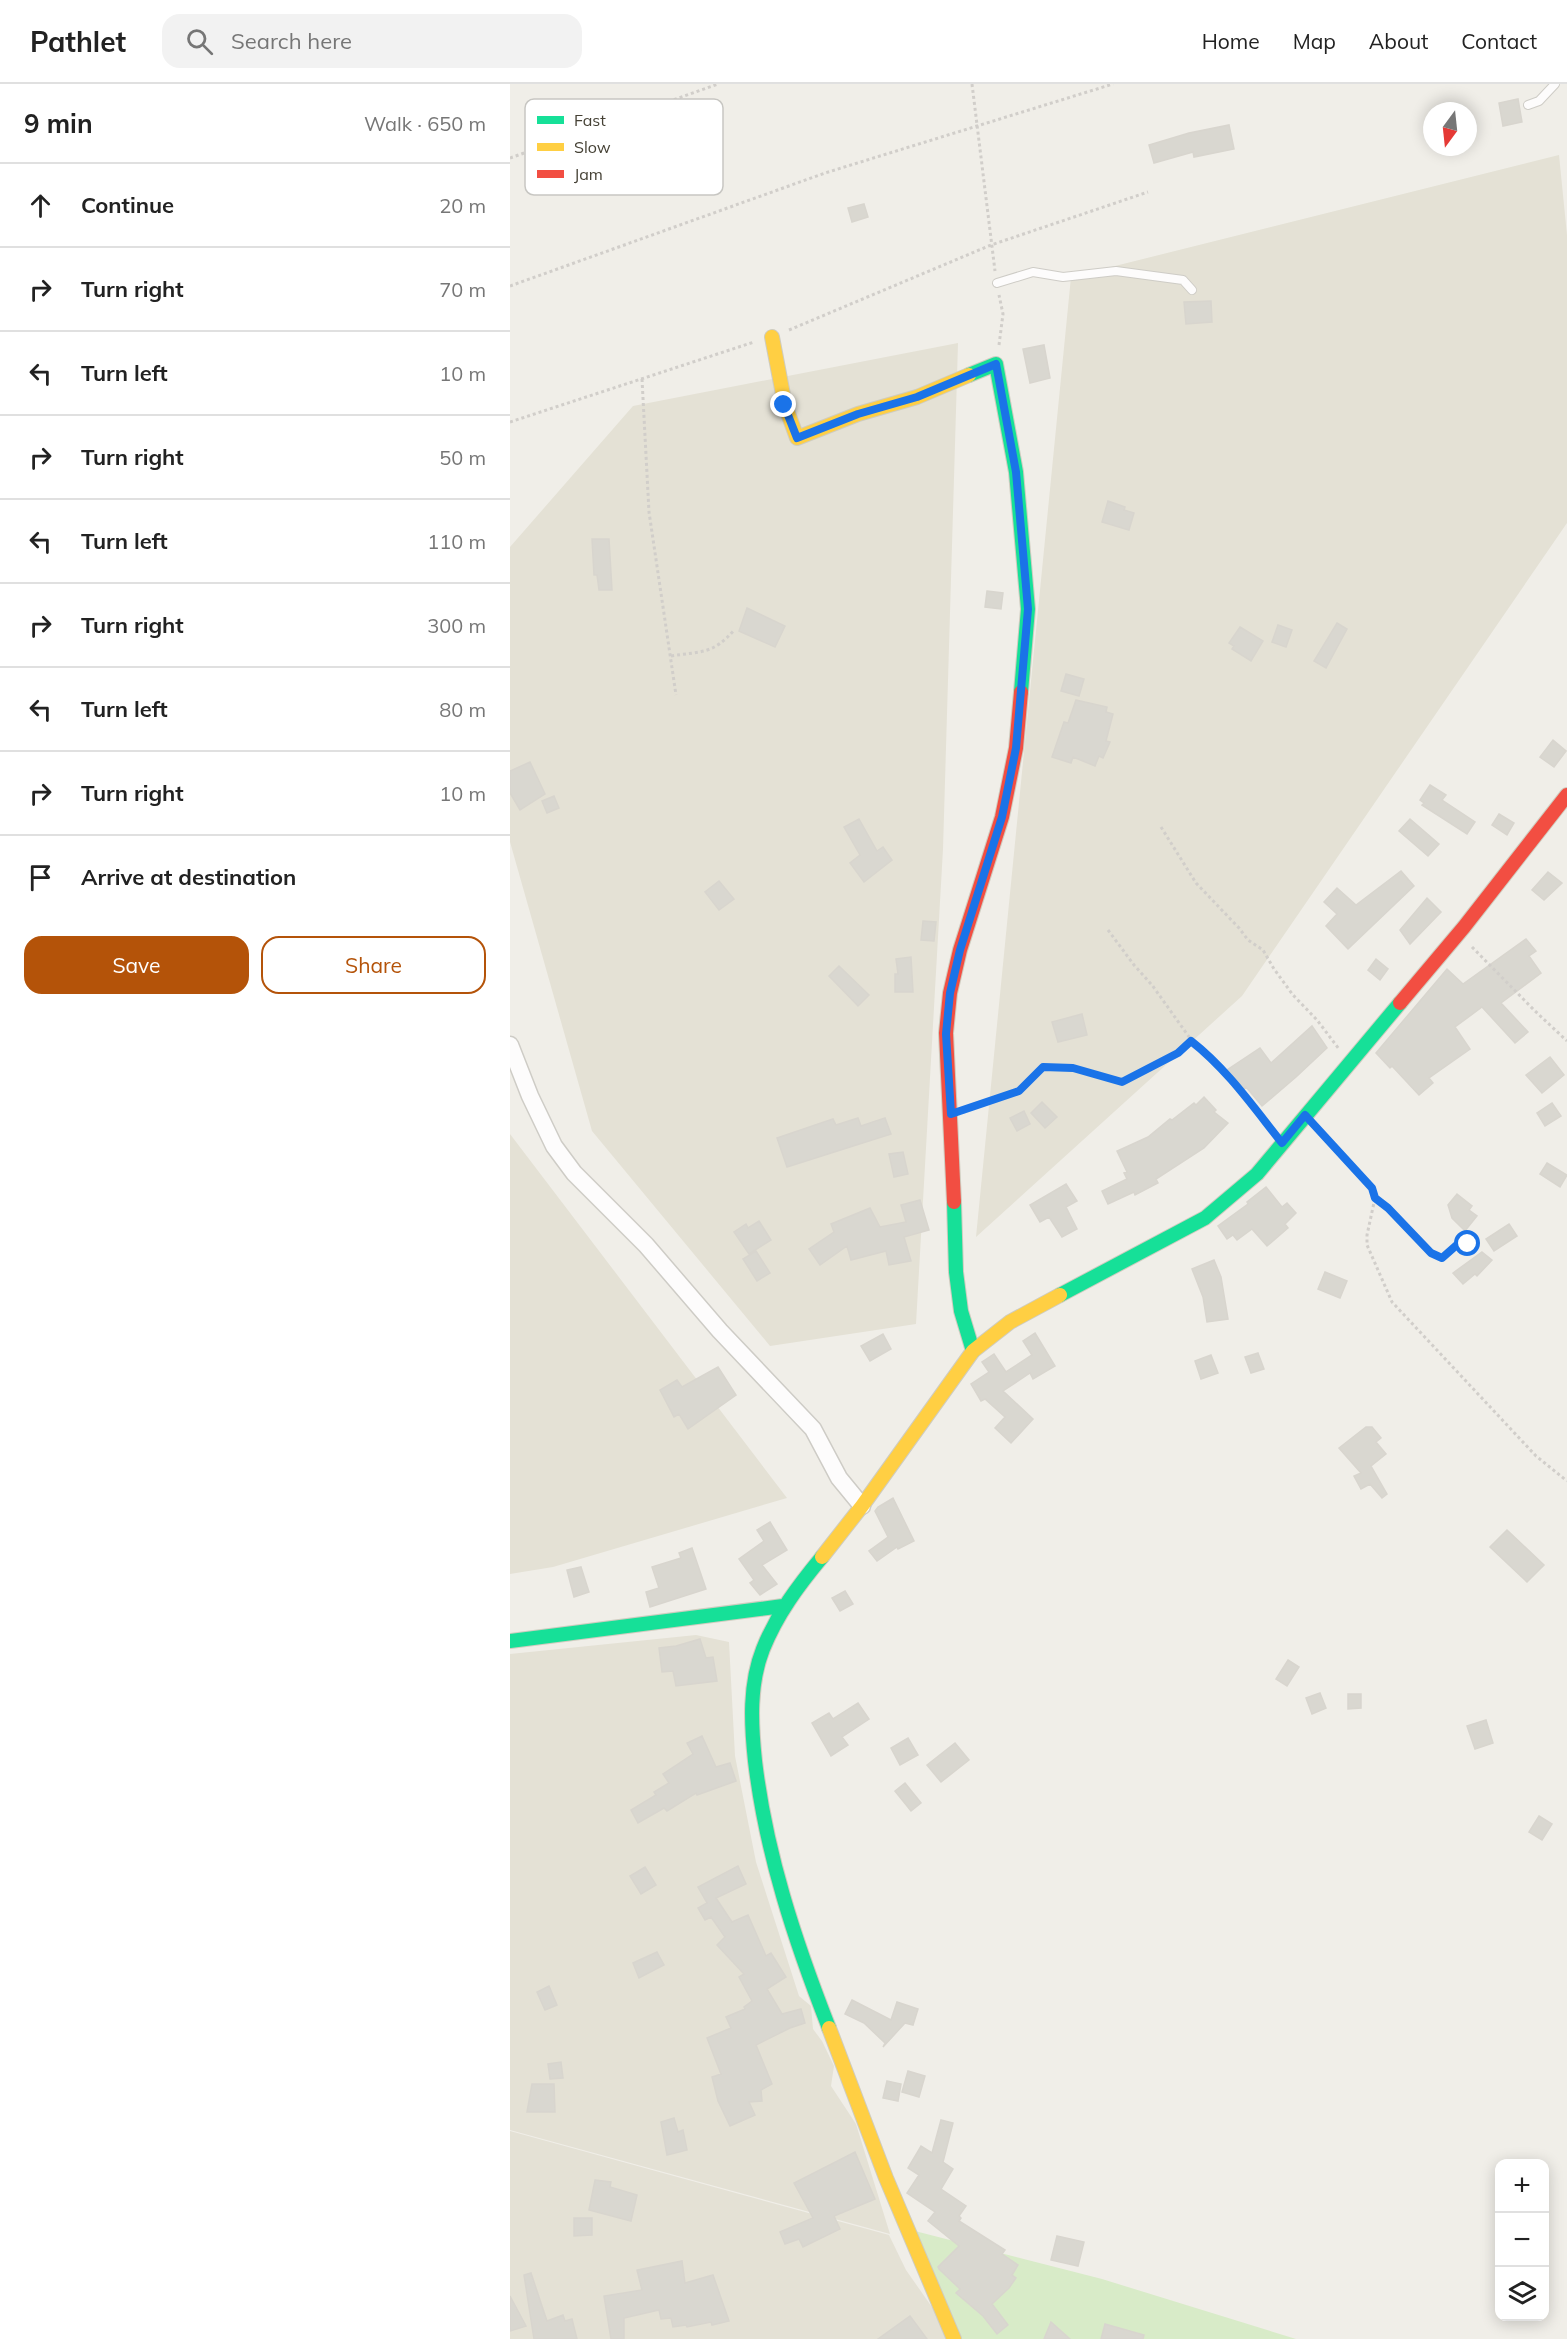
<!DOCTYPE html>
<meta charset="utf-8">
<style>
body{margin:0;font-family:Mulish,sans-serif;background:#f2f2f2;color:#222}
.controls{position:absolute;right:18px;bottom:18px;display:grid;overflow:hidden;border-radius:12px;box-shadow:0 3px 15px #0003}
.controls button{width:54px;height:54px;display:grid;place-items:center;padding:0;border:0;border-bottom:2px solid #e0e0e0;background:#fff;color:#222;font:30px sans-serif}
.compass{position:absolute;left:913px;top:18px;width:54px;height:54px;border-radius:50%;background:#fff;box-shadow:0 3px 15px #0003;rotate:195deg}
.stop{position:absolute;width:18px;height:18px;margin:-14px;border:4px solid #1a73e8;border-radius:50%;background:#fff}
.stop.end{background:#1a73e8;border-color:#fff;box-shadow:0 2px 6px #0008}
.list{margin:0;padding:0;list-style:none}
h2{display:flex;justify-content:space-between;align-items:center;height:78px;margin:0;padding:0 24px;font-size:26px}
h2 small{font-size:20px;font-weight:400;color:#767676}
.list li{display:grid;grid-template-columns:39px 1fr auto;gap:18px;align-items:center;box-sizing:border-box;height:84px;padding:0 24px;border-top:2px solid #e0e0e0}
.list b{display:block;font-size:22px;white-space:nowrap}
.list em{font-size:20px;font-style:normal;color:#767676}
.actions{display:flex;gap:12px;padding:18px 24px}
.actions a{flex:1;padding:14px 0;border:2px solid #b45309;border-radius:18px;text-align:center;font-size:21px;color:#b45309}
.actions .main{background:#b45309;color:#fff}
.icon{flex:none;width:33px;height:33px;fill:none;stroke:currentColor;stroke-width:2;stroke-linecap:round;stroke-linejoin:round}
.map{position:relative;flex:none;width:1057px;height:2255px;overflow:hidden}
header{display:flex;align-items:center;gap:36px;box-sizing:border-box;height:84px;padding:0 30px;background:#fff;border-bottom:2px solid #e0e0e0}
header strong{font-size:28px}
nav{display:flex;gap:33px;margin-inline-start:auto;font-size:21px}
.search{width:420px;height:54px;background:#f2f2f2;display:flex;align-items:center;gap:15px;box-sizing:border-box;padding:0 21px;border-radius:18px;color:#767676;font-size:22px}
main{display:flex}
aside{flex:1;background:#fff}
.map>svg:first-child{display:block}
.residential{fill:#e4e1d5}
.green{fill:#d8ebc8}
.building{fill:#d9d7d0;stroke:#d8d5ce;stroke-width:1.5}
.lines{fill:none;stroke-linecap:round;stroke-linejoin:round}
.lane-casing{stroke:#ceccc6;stroke-width:10}
.street-casing{stroke:#ceccc6;stroke-width:19}
.fast-casing{stroke:#cfccbf;stroke-width:16}
.slow-casing{stroke:#cfccbf;stroke-width:16}
.jam-casing{stroke:#cfccbf;stroke-width:16}
.path{stroke:#d1ceca;stroke-width:3;stroke-dasharray:3 3;stroke-linecap:butt}
.lane{stroke:#fdfcfc;stroke-width:8}
.street{stroke:#fdfcfc;stroke-width:16}
.fast{stroke:#16e098;stroke-width:14}
.slow{stroke:#ffcf43;stroke-width:14}
.jam{stroke:#f24e42;stroke-width:14}
.route{stroke:#1a73e8;stroke-width:8}
.key{fill:#fff;stroke:#c7c6c2;stroke-width:1.5}
.key-label{font-size:16px;fill:#454135}
</style>
<header>
<strong>Pathlet</strong>
<div class="search"><svg class="icon" aria-label="search" viewBox="0 0 24 24"><circle cx="10" cy="10" r="6"/><path d="M15 15l6 6"/></svg>Search here</div>
<nav><a>Home</a><a>Map</a><a>About</a><a>Contact</a></nav>
</header>
<main>
<aside>
<h2>9 min<small>Walk · 650 m</small></h2>
<ul class="list">
<li><svg class="icon" aria-label="ahead" viewBox="0 0 24 24"><path d="M12 20V5M6 11l6-6 6 6"/></svg><div><b>Continue</b></div><em>20 m</em></li>
<li><svg class="icon" aria-label="right" viewBox="0 0 24 24"><path d="M7 20v-9h11M14 6l5 5-5 5"/></svg><div><b>Turn right</b></div><em>70 m</em></li>
<li><svg class="icon" aria-label="left" viewBox="0 0 24 24"><path d="M17 20v-9H6M10 6l-5 5 5 5"/></svg><div><b>Turn left</b></div><em>10 m</em></li>
<li><svg class="icon" aria-label="right" viewBox="0 0 24 24"><path d="M7 20v-9h11M14 6l5 5-5 5"/></svg><div><b>Turn right</b></div><em>50 m</em></li>
<li><svg class="icon" aria-label="left" viewBox="0 0 24 24"><path d="M17 20v-9H6M10 6l-5 5 5 5"/></svg><div><b>Turn left</b></div><em>110 m</em></li>
<li><svg class="icon" aria-label="right" viewBox="0 0 24 24"><path d="M7 20v-9h11M14 6l5 5-5 5"/></svg><div><b>Turn right</b></div><em>300 m</em></li>
<li><svg class="icon" aria-label="left" viewBox="0 0 24 24"><path d="M17 20v-9H6M10 6l-5 5 5 5"/></svg><div><b>Turn left</b></div><em>80 m</em></li>
<li><svg class="icon" aria-label="right" viewBox="0 0 24 24"><path d="M7 20v-9h11M14 6l5 5-5 5"/></svg><div><b>Turn right</b></div><em>10 m</em></li>
<li><svg class="icon" aria-label="arrive" viewBox="0 0 24 24"><path d="M6 21V4h12l-3 4 3 4H6"/></svg><div><b>Arrive at destination</b></div></li>
</ul>
<div class="actions"><a class="main">Save</a><a>Share</a></div>
</aside>
<div class="map">
<svg width="1057" height="2255" viewBox="0 0 1057 2255">
<rect width="100%" height="100%" fill="#f0eee8"/>
<path class="residential" d="M1049 71 1057 151V439L732 912 466 1153 561 193Z
M448 259 433 765 406 1240 260 1262 82 1047 0 758V463L123 322Z
M0 1050 277 1414 43 1483 0 1490Z
M186 1551 219 1558 225 1672 246 1778 289 1912 301 1922 303 1945 312 1957 324 1982 321 2002 346 2040 380 2150 0 2046V1570Z
M0 2047 379 2151 396 2186 424 2226 438 2255H0Z"/>
<path class="green" d="M401 2146 592 2195 786 2255H449Z"/>
<path class="building" d="M1008 15 1012 38 993 42 989 19Z
M719 41 724 65 684 73 683 68 644 79 639 61 679 49Z
M354 120 358 133 342 138 338 124Z
M701 217 702 238 676 240 674 218Z
M534 261 540 294 520 299 513 265Z
M598 417 615 423 614 426 624 429 619 446 592 438Z
M82 455H99L102 506H89L87 491H84Z
M477 507 493 509 491 525 475 523Z
M237 524 275 542 265 563 229 547Z
M827 539 837 545 816 584 804 577Z
M768 541 782 546 776 563 762 558Z
M730 543 753 557 741 577 722 565 724 562 719 559Z
M556 590 574 595 569 612 551 607Z
M566 616 597 623 596 628 603 630 596 657 600 658 593 674 589 672 585 682 563 673 561 679 542 673 554 638 558 639Z
M1043 656 1056 667 1044 683 1030 673Z
M20 678 35 710 10 726 0 709V687Z
M920 701 936 711 932 716 965 738 957 750 912 721 914 719 910 716Z
M44 712 49 724 37 729 32 717Z
M989 730 1004 739 997 751 982 741Z
M349 735 367 767 373 763 382 776 354 798 340 779 350 771 334 743Z
M900 735 929 760 918 772 889 747Z
M891 787 904 802 838 865 816 842 827 830 814 818 827 804 846 821Z
M1038 788 1052 799 1034 816 1022 806Z
M209 797 224 815 209 826 195 808Z
M917 814 931 828 900 860 890 846Z
M413 837 426 838 424 857 411 856Z
M1016 855 1026 867 1019 872 1031 889 991 919 1018 948 1005 959 972 923 945 943 960 965 919 994 923 999 909 1011 882 982 880 984 866 969 937 885 953 900Z
M401 873 403 908H385V890H388L386 875Z
M866 875 878 885 870 896 858 886Z
M329 882 359 911 348 922 319 892Z
M572 930 577 951 548 958 542 938Z
M802 942 817 964 786 993 752 1022 736 1003 731 1006 717 986 750 964 761 979Z
M1040 973 1054 991 1032 1009 1016 991Z
M694 1013 706 1026 704 1028 718 1039 694 1064 646 1095 648 1099 625 1111 624 1108 598 1120 592 1107 617 1095 614 1089 617 1088 607 1067 638 1053 660 1035 662 1036 684 1019 686 1021Z
M532 1018 547 1033 535 1044 521 1029Z
M1042 1019 1051 1032 1035 1042 1027 1029Z
M514 1027 520 1040 507 1047 500 1034Z
M348 1034 351 1042 375 1034 381 1050 277 1083 267 1054 323 1035 326 1041Z
M393 1068 398 1090 384 1093 379 1070Z
M1037 1079 1057 1091 1050 1103 1030 1090Z
M556 1100 567 1117 556 1123 567 1145 552 1153 539 1133 530 1138 520 1121Z
M756 1103 772 1123 777 1119 786 1129 775 1140 778 1144 757 1162 742 1145 727 1156 723 1151 717 1155 708 1142 738 1120 737 1118Z
M947 1110 962 1122 959 1126 967 1132 955 1147 942 1134 938 1121Z
M410 1116 419 1146 394 1153 401 1177 379 1181 376 1167 341 1176 337 1162 310 1181 299 1165 324 1148 321 1140 360 1124 370 1143 396 1138 391 1121Z
M249 1137 261 1156 239 1170 224 1148 236 1140 238 1144Z
M999 1140 1007 1152 984 1167 976 1155Z
M246 1167 260 1189 247 1197 233 1175Z
M972 1168 982 1176 967 1192 965 1190 953 1200 943 1189Z
M704 1176 711 1193 718 1235 697 1238 693 1213 682 1185Z
M815 1188 837 1197 830 1214 808 1205Z
M525 1249 545 1282 523 1295 520 1289 493 1307 523 1335 501 1359 485 1344 495 1333 475 1315 471 1317 461 1300 479 1288 472 1278 484 1270 496 1288 522 1271 513 1257Z
M373 1250 381 1265 360 1277 351 1262Z
M748 1269 754 1285 741 1289 735 1273Z
M701 1271 708 1289 691 1295 685 1277Z
M208 1283 226 1311 178 1345 169 1330 164 1333 150 1306 167 1296 172 1303Z
M856 1343H862L871 1354 866 1358 876 1370 861 1382 877 1410 872 1414 860 1400 851 1405 844 1392 851 1389 829 1364Z
M383 1414 404 1457 388 1465 387 1463 367 1477 359 1467 378 1453 365 1427 368 1423Z
M260 1438 277 1466 252 1481 267 1500 250 1511 240 1499 244 1496 229 1475 254 1457 247 1446Z
M997 1446 1034 1481 1017 1498 980 1463Z
M182 1464 196 1505 140 1523 136 1508 149 1504 142 1483 171 1474 169 1469Z
M71 1483 79 1508 64 1513 57 1486Z
M335 1507 343 1520 330 1527 322 1514Z
M190 1555 196 1574 203 1573 207 1597 166 1602 163 1587 152 1588 149 1564 166 1562Z
M778 1576 789 1583 777 1602 766 1595Z
M810 1609 816 1624 802 1630 796 1614Z
M838 1610H851V1624L838 1625Z
M348 1619 359 1635 332 1653 338 1661 321 1672 302 1639 319 1629 323 1635Z
M976 1636 983 1659 965 1665 957 1642Z
M192 1652 206 1683 220 1679 226 1697 187 1711 186 1709 157 1727 154 1724 128 1739 121 1726 146 1711 144 1708 159 1699 153 1690 183 1670 177 1659Z
M398 1654 408 1671 390 1681 381 1664Z
M445 1659 459 1676 431 1698 417 1681Z
M395 1699 411 1719 401 1727 385 1707Z
M1029 1732 1042 1740 1032 1756 1019 1748Z
M228 1782 236 1800 206 1814 222 1838 238 1831 256 1872 261 1869 276 1893 257 1905 272 1930 291 1925 295 1939 280 1944 246 1961 262 2000 251 2006 252 2017 239 2018 245 2031 220 2042 208 2017 202 1993 211 1990 197 1954 221 1944 216 1933 235 1925 234 1923 242 1917 229 1893 234 1890 207 1861 215 1853 201 1833 195 1836 188 1824 197 1819 188 1803Z
M135 1783 146 1801 131 1810 120 1792Z
M147 1868 154 1881 129 1894 123 1879Z
M39 1902 47 1921 35 1926 27 1908Z
M342 1916 381 1936 387 1918 408 1925 403 1941 395 1939 373 1963 375 1959 354 1939 335 1930Z
M51 1978 53 1994 40 1995 38 1980Z
M398 1987 415 1992 409 2013 392 2008Z
M377 1997 391 2000 388 2017 373 2014Z
M22 2000H44L45 2028H17Z
M164 2034 168 2048 173 2046 177 2066 157 2071 151 2038Z
M431 2036 443 2039 433 2078 443 2085 431 2105 456 2122 449 2132 451 2134 449 2137 495 2166 492 2170 508 2181 502 2191 506 2194 499 2204 482 2220 498 2241 487 2250 473 2232 446 2209 450 2205 429 2185 428 2183 449 2162 418 2137 425 2128 397 2109 409 2091 398 2084 411 2062 422 2069Z
M345 2068 365 2115 324 2132 330 2145 293 2163 289 2155 275 2160 270 2148 303 2134 284 2099Z
M85 2096 101 2098 100 2103 127 2111 121 2137 79 2126Z
M64 2134H82V2151L64 2152Z
M547 2152 574 2158 568 2182 541 2176Z
M172 2177 175 2199 203 2191 219 2237 202 2241 201 2238 177 2243 176 2241 163 2243 161 2234 151 2235 149 2226 114 2234V2255H101L94 2212 132 2206 127 2186Z
M21 2189 37 2237 53 2231 55 2237 62 2235 67 2255H24L14 2191Z
M0 2212 16 2242 0 2247Z
M400 2232 417 2255H368Z
M541 2238 560 2255H534Z
M595 2240 634 2251 633 2255H591Z"/>
<g class="lines">
<defs>
<path id="lane" d="M1018 21 1029 17 1045 0
M487 199 523 188 553 193 606 187 673 196 682 206"/>
<path id="street" d="M0 961 20 1012 44 1062 64 1089 136 1161 210 1247 303 1345 329 1394 352 1422"/>
<path id="fast" d="M459 291 486 280 506 388 518 525 511 608
M444 1118 446 1188 451 1227 463 1267
M550 1211 695 1134 747 1090 890 919
M312 1473C288 1502 267 1530 253 1565 239 1600 241 1640 245 1677 256 1770 285 1857 319 1944
M0 1557 273 1522"/>
<path id="slow" d="M262 253 275 321 287 354 348 330 407 313 459 291
M312 1473 352 1422 463 1267 500 1238 550 1211
M319 1944 376 2094 444 2255"/>
<path id="jam" d="M890 919 954 843 1057 711
M444 1118 436 949 440 909 450 866 492 733 506 664 511 608"/>
</defs>
<use href="#lane" class="lane-casing"/>
<use href="#street" class="street-casing"/>
<use href="#fast" class="fast-casing"/>
<use href="#slow" class="slow-casing"/>
<use href="#jam" class="jam-casing"/>
<path class="path" d="M462 0 485 187
M0 74 208 0
M0 202 315 89 603 0
M279 246 481 161 638 108
M489 261 493 230 489 211
M132 295 139 428 166 611
M0 338 244 258
M161 572C191 567 203 571 225 545
M651 743 686 799 729 844 738 856 753 866 764 885 783 911 807 936 829 965
M598 846 624 881 642 901 682 957 698 970 718 993 760 1044
M962 863 1025 927 1057 957
M460 1024 509 1007 533 983 563 984 612 998 668 969 681 957
M808 1046 862 1104 865 1114 857 1151V1161L882 1218 1026 1372 1057 1397
M865 1114C888 1132 904 1162 932 1174L949 1159 958 1160"/>
<use href="#lane" class="lane"/>
<use href="#street" class="street"/>
<use href="#fast" class="fast"/>
<use href="#slow" class="slow"/>
<use href="#jam" class="jam"/>
</g>
<g class="lines">
<path class="route" d="M274 321 287 354 348 330 407 313 486 280 506 388 518 525 506 664 492 733 450 866 440 909 436 950 441 1030 509 1007 533 983 563 984 612 998 668 969 681 957C717 985 744 1024 772 1059L795 1031 862 1104 865 1114 878 1124 921 1169 932 1174 949 1159 958 1160"/>
</g>
<rect x="15" y="15" width="198" height="96" rx="9" class="key"/>
<rect x="27" y="32" width="27" height="8" fill="#16e098"/>
<rect x="27" y="59" width="27" height="8" fill="#ffcf43"/>
<rect x="27" y="86" width="27" height="8" fill="#f24e42"/>
<g class="key-label">
<text x="64" y="42">Fast</text>
<text x="64" y="69">Slow</text>
<text x="64" y="96">Jam</text>
</g>
</svg>
<div class="controls">
<button>+</button>
<button>−</button>
<button><svg class="icon" aria-label="layers" viewBox="0 0 24 24"><path d="M12 4l9 5-9 5-9-5zM3 14l9 5 9-5"/></svg></button>
</div>
<svg class="compass" viewBox="-18 -18 36 36"><path d="M0-13l5 13h-10z" fill="#e53935"/><path d="M0 13l5-13h-10z" fill="#767676"/></svg>
<div class="stop" style="left:958px;top:1160px"></div>
<div class="stop end" style="left:274px;top:321px"></div>
</div>
</main>
